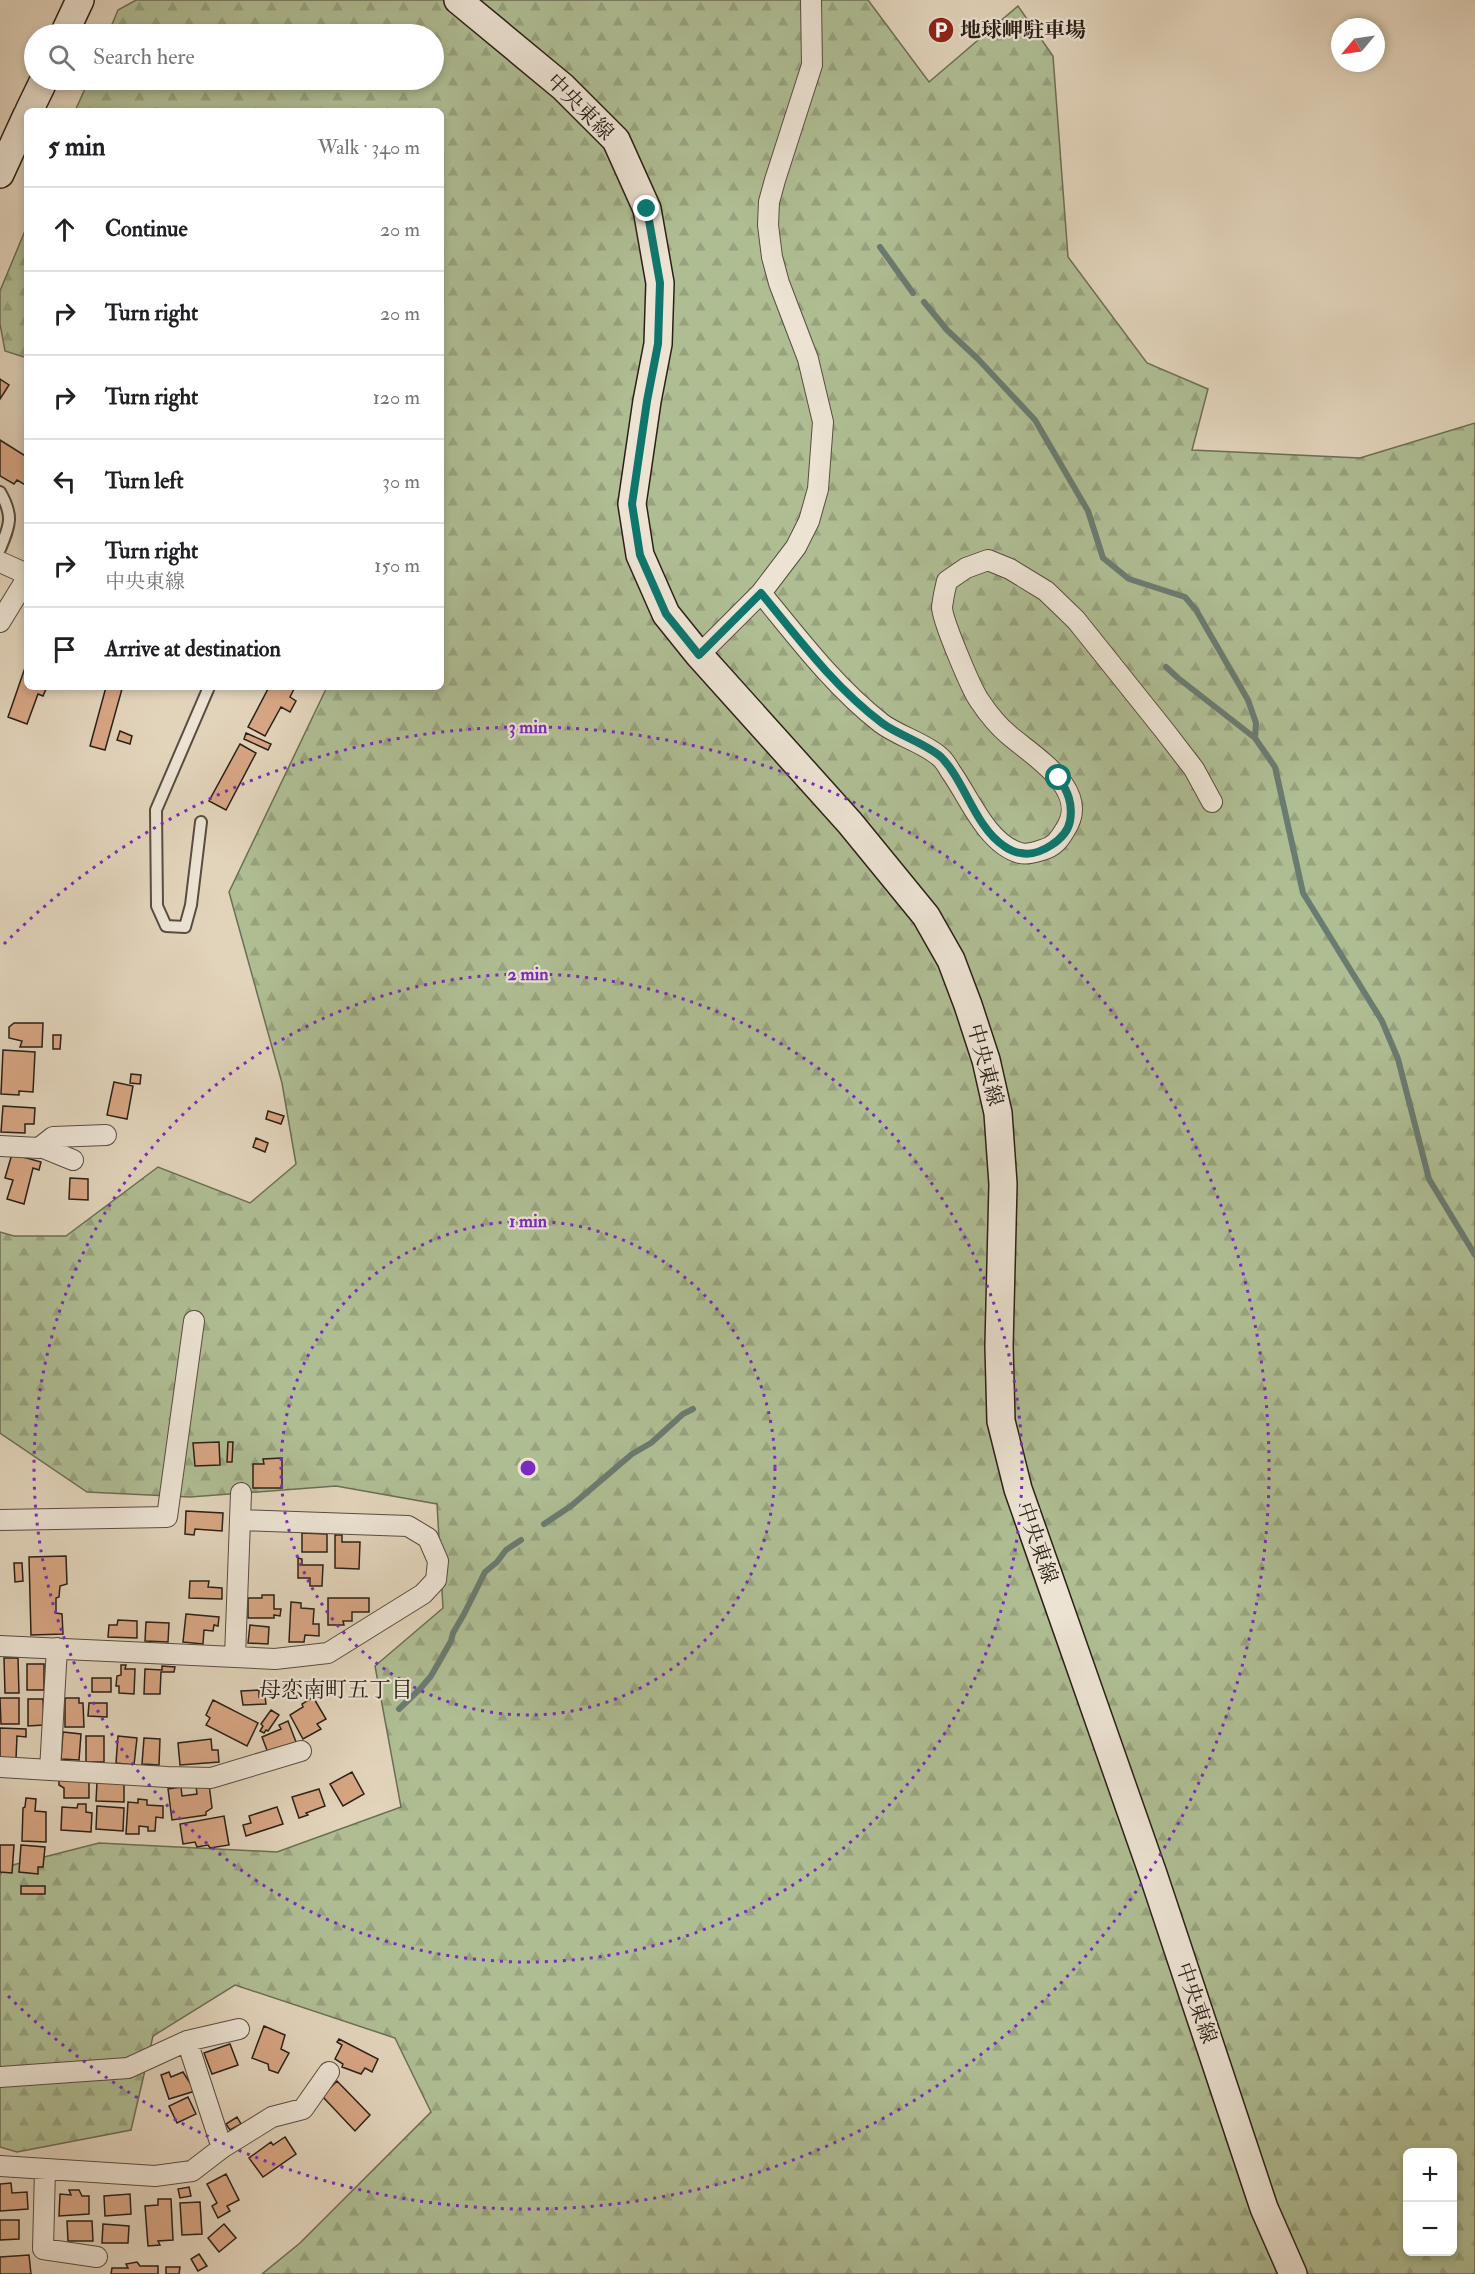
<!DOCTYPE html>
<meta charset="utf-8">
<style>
body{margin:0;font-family:"IM FELL Double Pica","Noto Serif JP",serif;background:#f6f6f6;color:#202124}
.controls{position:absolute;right:18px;bottom:18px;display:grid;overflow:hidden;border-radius:9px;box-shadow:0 3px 9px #0003}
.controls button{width:54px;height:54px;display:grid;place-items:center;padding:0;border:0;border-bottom:2px solid #e0e0e0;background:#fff;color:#202124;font:30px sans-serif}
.compass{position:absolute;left:1331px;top:18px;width:54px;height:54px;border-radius:50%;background:#fff;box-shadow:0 3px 9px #0003;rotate:241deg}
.stop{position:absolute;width:18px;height:18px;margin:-14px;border:4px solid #0f766e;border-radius:50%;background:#fff}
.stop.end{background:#0f766e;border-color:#fff;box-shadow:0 2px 6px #0008}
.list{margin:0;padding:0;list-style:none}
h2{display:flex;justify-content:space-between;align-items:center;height:78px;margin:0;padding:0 24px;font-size:26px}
h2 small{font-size:20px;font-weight:400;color:#757577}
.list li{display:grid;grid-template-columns:39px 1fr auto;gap:18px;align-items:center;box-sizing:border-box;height:84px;padding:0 24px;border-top:2px solid #e0e0e0}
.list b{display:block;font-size:22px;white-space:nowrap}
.list p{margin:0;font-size:20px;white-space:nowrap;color:#757577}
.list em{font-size:20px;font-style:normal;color:#757577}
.icon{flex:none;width:33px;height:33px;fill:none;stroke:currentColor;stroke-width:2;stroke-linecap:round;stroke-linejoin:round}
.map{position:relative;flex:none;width:1475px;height:2274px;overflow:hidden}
.search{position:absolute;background:#fff;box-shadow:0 3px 9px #0003;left:24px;top:24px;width:420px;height:66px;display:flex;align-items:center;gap:15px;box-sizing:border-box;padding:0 21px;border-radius:33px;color:#757577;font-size:22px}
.panel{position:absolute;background:#fff;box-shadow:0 3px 9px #0003;left:24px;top:108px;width:420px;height:582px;border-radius:9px}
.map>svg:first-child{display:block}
.forest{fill:url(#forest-firs);stroke:#6c6e55;stroke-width:1.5;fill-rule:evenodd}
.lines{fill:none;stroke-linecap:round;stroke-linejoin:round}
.stream{stroke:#6a7b70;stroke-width:6}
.building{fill:#d8a684;stroke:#2a2017;stroke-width:1.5}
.lane-casing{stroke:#584d40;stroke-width:14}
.street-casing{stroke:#584d40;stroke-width:22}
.secondary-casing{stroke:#2a2017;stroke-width:30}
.lane{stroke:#ece3d3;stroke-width:10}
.street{stroke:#ece3d3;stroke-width:20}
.secondary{stroke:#ece3d3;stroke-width:27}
.route{stroke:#0f766e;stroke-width:8}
.ring{fill:none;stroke:#7b2cbf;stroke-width:3;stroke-dasharray:3 6}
.labels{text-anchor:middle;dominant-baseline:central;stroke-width:4.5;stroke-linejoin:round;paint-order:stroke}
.poi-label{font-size:21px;font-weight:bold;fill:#2a2017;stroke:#ece3d3;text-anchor:start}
.street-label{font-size:21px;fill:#2a2017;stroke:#ece3d3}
.neighbourhood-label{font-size:22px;fill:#2a2017;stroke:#ece3d3}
.centre{fill:#7b2cbf;stroke:#ece3d3;stroke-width:3}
.ring-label{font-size:18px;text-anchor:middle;font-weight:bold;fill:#7b2cbf;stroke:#ece3d3;stroke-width:4.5;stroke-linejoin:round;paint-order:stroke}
</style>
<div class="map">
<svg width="1475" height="2274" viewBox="0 0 1475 2274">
<defs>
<pattern id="forest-firs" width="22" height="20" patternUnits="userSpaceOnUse" patternTransform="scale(1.5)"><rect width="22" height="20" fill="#afbd93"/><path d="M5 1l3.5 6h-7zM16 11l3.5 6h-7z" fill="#97a27e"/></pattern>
</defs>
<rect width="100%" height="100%" fill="#e2d4bb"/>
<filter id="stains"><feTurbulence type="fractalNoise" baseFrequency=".00333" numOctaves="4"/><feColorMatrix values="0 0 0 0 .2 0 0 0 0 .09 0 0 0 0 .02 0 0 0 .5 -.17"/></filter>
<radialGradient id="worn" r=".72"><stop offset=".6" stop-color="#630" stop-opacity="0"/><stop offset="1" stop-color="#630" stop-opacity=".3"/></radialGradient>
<path class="forest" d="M136 0H868L929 82 1018 6 1053 56 1068 257 1147 363 1208 389 1192 450 1360 458 1475 423V2274H262L300 2243 431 2112 395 2038 235 1985 153 2036 131 2130 17 2152 0 2147V1875L5 1867 99 1843 277 1852 401 1807 375 1666 443 1608 437 1504 336 1486 190 1497 87 1492 0 1433V1232L14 1236H66L158 1167 250 1203 296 1164 282 1083 229 892 327 687H441V111H75L89 80H434V34H108L118 10ZM1408 2152H1452V2252H1408Z
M27 226V358L5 351 0 324V291Z"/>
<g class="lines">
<path class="stream" d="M880 247 913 293
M924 302 947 330 978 359 1035 420 1088 511 1103 558 1129 579 1185 597 1196 610 1248 700 1256 723 1255 738 1275 767 1303 893 1382 1021 1398 1059 1429 1179 1475 1255
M1166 667 1178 678 1255 738
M544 1524 571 1506 632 1454 651 1443 683 1414 693 1409
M399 1709 420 1689 431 1676 451 1641 453 1633 464 1614 485 1572 497 1562 506 1550 521 1540"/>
</g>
<path class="building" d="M0 379 9 385 0 399Z
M0 440 27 457V486L17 480 14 484 0 476Z
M27 662V687L46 689 43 696 38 694 27 724 8 717Z
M106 687 122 689 105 750 90 746Z
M269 687H295L290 697 296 701 290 712 281 707 265 736 248 727Z
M120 731 132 736 130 744 117 740Z
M246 733 271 744 268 750 244 739Z
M240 744 256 753 226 810 209 801Z
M14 1023H43L42 1047H20L22 1041 9 1038V1027Z
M53 1035H61L60 1049H53Z
M3 1050 35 1052 33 1092 19 1091V1095L1 1094Z
M131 1074 141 1075 140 1084 130 1083Z
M114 1082 133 1086 127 1119 107 1115Z
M3 1106 35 1108 34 1124H25V1133L1 1132Z
M268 1111 284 1116 281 1124 266 1119Z
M256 1138 268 1143 265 1152 253 1147Z
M12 1154 41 1162 39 1170 33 1168 24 1204 7 1199 13 1180 5 1178Z
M70 1178 88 1179V1200L69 1199Z
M219 1442 220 1465 195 1466 193 1443Z
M228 1442H233L232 1462H227Z
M282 1458V1488H253V1464H264L263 1459Z
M186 1511 223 1513 222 1531 195 1529 194 1535 185 1534Z
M302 1533 327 1534V1552H302Z
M335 1535H342V1542H360L359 1569 335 1568Z
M66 1556 67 1584 60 1586 59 1597 56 1598V1613L62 1614 63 1634 31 1635 29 1557Z
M298 1558 302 1559V1565H323L322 1586H310V1578H298Z
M14 1563H22L23 1581 15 1582Z
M190 1581H209L208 1587 222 1588V1599L189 1598Z
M262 1595H274V1609H281L280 1616 274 1615V1618H248V1598H262Z
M328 1598H369V1612H352V1621H343L344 1625H328Z
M291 1602 301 1603V1608L314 1609 313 1624H319V1636L305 1635 304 1642H289Z
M186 1614 219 1617 218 1626 214 1625 213 1631 204 1630 203 1644 183 1642Z
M118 1620 137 1621V1638L108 1637 109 1625H117Z
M146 1622 169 1623 168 1642 145 1641Z
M250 1625 269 1627 268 1644 248 1643Z
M4 1658H18L19 1693H5Z
M27 1664H44V1690H27Z
M121 1665H126L125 1669H135L134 1694 119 1693V1686H116L117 1676 121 1675Z
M162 1666 175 1667 174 1672H161L160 1694H144L145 1669 162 1670Z
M92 1678H111V1692H92Z
M259 1690V1697H265L266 1704 243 1705 241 1691Z
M313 1697 326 1719 317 1724 321 1729 303 1739 290 1715 303 1707 302 1704Z
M0 1698H19V1724H1Z
M65 1698H79V1703H83L84 1727H65Z
M28 1699H43L44 1725 28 1726Z
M213 1700 258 1723 247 1746 206 1725 210 1718 206 1715Z
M89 1703H107V1717L88 1716Z
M271 1710 279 1715 268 1731 266 1730 264 1733 260 1731 263 1726 261 1724Z
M288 1721 296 1742 268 1753 262 1737 281 1729 279 1725Z
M0 1728 26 1729V1737L17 1736 16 1759 0 1758Z
M63 1732 81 1734 79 1760 61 1759Z
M86 1736H104V1762H86Z
M118 1736 137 1738 134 1765 116 1763Z
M144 1738 160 1739 159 1765 142 1764Z
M211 1739 212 1750H218L219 1762 180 1765 178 1743Z
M352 1772 364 1794 343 1806 330 1784Z
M59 1779H89V1798H64V1788L59 1785Z
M97 1782 124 1783V1802L96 1801Z
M209 1784 212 1808 206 1812V1815L172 1820 168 1789 181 1787 182 1796 197 1794 196 1786Z
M319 1789 325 1806 306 1813 308 1815 299 1818 292 1797Z
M26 1798 36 1799 35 1811 46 1812V1842L22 1841 23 1808 25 1807Z
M138 1799 147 1800V1805L163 1806V1818L156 1817 155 1831H148V1827L139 1826V1834H126L128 1802 138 1803Z
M78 1804H86V1812L92 1813 91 1832 61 1830 62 1807 77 1808Z
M97 1806 124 1808 123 1831 96 1829Z
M277 1807 283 1824 246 1836 243 1825 251 1823 249 1816Z
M224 1816 229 1845 210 1848 208 1845 197 1847 195 1842 183 1844 180 1824Z
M0 1845H14L12 1873 0 1872Z
M21 1845 45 1847 43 1867H38V1874L19 1872Z
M21 1886H45V1894H21Z
M264 2026 285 2035 281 2049 289 2053 278 2073 269 2070 268 2064 252 2058Z
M339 2039 378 2059 372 2072 365 2068 361 2074 342 2067 343 2064 335 2059 342 2045 337 2042Z
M230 2044 238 2065 212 2074 204 2053Z
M169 2072 171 2077 183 2072 195 2091 169 2099 161 2075Z
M337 2081 370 2115 355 2131 322 2096Z
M188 2097 196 2114 177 2123 169 2106Z
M237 2117 241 2124 230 2130 226 2124Z
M285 2137 296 2154 263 2177 249 2158 271 2142 273 2145Z
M226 2174 239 2200 227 2206 230 2211 218 2218 212 2206 217 2203 207 2184Z
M11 2183 12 2193 27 2192 28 2209 0 2211V2184Z
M189 2187 191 2196 180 2198 178 2189Z
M69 2190H79L82 2196H89V2214L59 2216 60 2194 71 2195Z
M130 2194 131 2214 105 2216 104 2196Z
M158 2199H171L173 2240 158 2241 160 2245 148 2246 145 2206 158 2205Z
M200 2202 202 2234 182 2235 180 2203Z
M0 2220H19V2239L0 2240Z
M67 2221H92L93 2241H68Z
M103 2224 129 2226 128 2243H102Z
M224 2224 236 2238 219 2252 208 2238Z
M199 2254 207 2266 198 2271 191 2259Z
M29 2255 31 2274H0V2257Z
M137 2262 140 2266H158V2274H111L112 2268H128L126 2264Z
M166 2267H180L179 2274H166Z"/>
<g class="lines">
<defs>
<path id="lane" d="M0 492C14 516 10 525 0 549
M201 822 191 905 185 927 166 926 157 906 156 810 209 687"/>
<path id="street" d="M0 562 27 574
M761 593C798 638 834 686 881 723 898 736 925 743 940 757 944 760 948 767 951 772 969 797 987 844 1020 853 1026 855 1036 852 1042 850 1054 847 1059 840 1065 830 1092 790 1033 756 1009 735 998 726 987 712 979 700 971 688 942 620 942 607 943 599 945 589 947 581L966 568 988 560 1010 569 1046 591 1076 620 1164 730 1194 769 1212 802
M0 622 27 578
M699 655 761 593 796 547 809 521 818 489 823 422 808 359 779 283 772 257 768 225 769 202 775 180 812 65 811 0
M0 1146 39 1148 53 1137 106 1135
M41 1147 73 1160
M0 1520 167 1517 194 1321
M0 1646 275 1659 328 1653 423 1594 436 1580 438 1561 428 1538 408 1526 240 1520
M235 1657 241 1493
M0 1767 167 1777 211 1778 301 1751
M50 1770 57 1648
M187 2041 222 2148
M0 2077 128 2068 187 2041 239 2029
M0 2166 155 2176 192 2171 222 2148 272 2117 303 2109 329 2072
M45 2169 43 2249 97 2257"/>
<path id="secondary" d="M458 0 563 87 616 140 647 209 660 283 658 344 647 401 632 504 640 555 666 614 699 655 850 823 926 916 951 960 968 1005 986 1060 998 1113 1003 1184 999 1346 1001 1421 1018 1489 1153 1874 1264 2208 1293 2274
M64 34 80 0
M29 111 44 80
M0 174 27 115"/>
</defs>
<use href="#lane" class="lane-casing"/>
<use href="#street" class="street-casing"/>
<use href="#secondary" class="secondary-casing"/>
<use href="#lane" class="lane"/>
<use href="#street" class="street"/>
<use href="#secondary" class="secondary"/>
</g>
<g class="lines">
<path class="route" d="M647 209 660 283 658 344 647 401 632 504 640 555 666 614 699 655 761 593C798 638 834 687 882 723 898 735 927 744 941 757 965 781 975 827 1004 846 1008 849 1016 853 1021 853 1039 857 1067 839 1070 821 1073 804 1068 792 1059 778"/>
</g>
<g class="ring">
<circle cx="528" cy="1468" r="247"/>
<circle cx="528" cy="1468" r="494"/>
<path d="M4 944A741 741 0 1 1 4 1992"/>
</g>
<defs>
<symbol id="parking-disc" viewBox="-11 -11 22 22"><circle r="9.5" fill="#8f2418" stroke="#ece3d3"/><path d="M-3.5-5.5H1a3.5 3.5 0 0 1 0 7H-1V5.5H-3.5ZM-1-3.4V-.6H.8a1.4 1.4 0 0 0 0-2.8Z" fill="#fff"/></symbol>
</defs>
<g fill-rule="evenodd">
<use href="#parking-disc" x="926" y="15" width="30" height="30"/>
</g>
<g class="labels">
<g class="poi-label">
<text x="960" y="30">地球岬駐車場</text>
</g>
<g class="street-label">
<text transform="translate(580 107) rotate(45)">中央東線</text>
<text transform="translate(985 1065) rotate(75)">中央東線</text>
<text transform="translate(1037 1543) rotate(71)">中央東線</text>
<text transform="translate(1196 2003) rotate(71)">中央東線</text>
</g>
<g class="neighbourhood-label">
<text x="336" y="1690">母恋南町五丁目</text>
</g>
</g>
<circle cx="528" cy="1468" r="9" class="centre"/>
<g class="ring-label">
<text x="528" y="733">3 min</text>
<text x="528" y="980">2 min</text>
<text x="528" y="1227">1 min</text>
</g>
<rect width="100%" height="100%" filter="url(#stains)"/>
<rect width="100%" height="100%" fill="url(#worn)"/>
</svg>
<div class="controls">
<button>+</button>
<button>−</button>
</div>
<svg class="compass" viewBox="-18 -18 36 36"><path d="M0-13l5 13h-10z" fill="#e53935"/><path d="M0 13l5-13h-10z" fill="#757577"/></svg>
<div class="stop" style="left:1059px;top:778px"></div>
<div class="stop end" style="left:647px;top:209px"></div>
<div class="search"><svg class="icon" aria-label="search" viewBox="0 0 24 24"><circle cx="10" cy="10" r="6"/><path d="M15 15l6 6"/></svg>Search here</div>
<section class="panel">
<h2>5 min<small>Walk · 340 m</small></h2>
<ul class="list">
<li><svg class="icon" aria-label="ahead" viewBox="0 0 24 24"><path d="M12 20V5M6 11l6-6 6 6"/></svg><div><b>Continue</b></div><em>20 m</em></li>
<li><svg class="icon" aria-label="right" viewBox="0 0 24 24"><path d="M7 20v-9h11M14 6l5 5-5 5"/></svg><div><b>Turn right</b></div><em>20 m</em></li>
<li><svg class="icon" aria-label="right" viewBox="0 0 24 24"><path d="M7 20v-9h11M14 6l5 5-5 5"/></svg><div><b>Turn right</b></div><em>120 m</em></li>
<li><svg class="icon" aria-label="left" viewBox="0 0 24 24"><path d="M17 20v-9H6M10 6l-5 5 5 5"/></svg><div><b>Turn left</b></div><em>30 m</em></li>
<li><svg class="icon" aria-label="right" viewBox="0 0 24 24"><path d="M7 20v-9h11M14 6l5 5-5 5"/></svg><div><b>Turn right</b><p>中央東線</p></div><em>150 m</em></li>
<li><svg class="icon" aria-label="arrive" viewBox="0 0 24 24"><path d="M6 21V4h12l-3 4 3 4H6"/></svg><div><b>Arrive at destination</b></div></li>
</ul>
</section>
</div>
